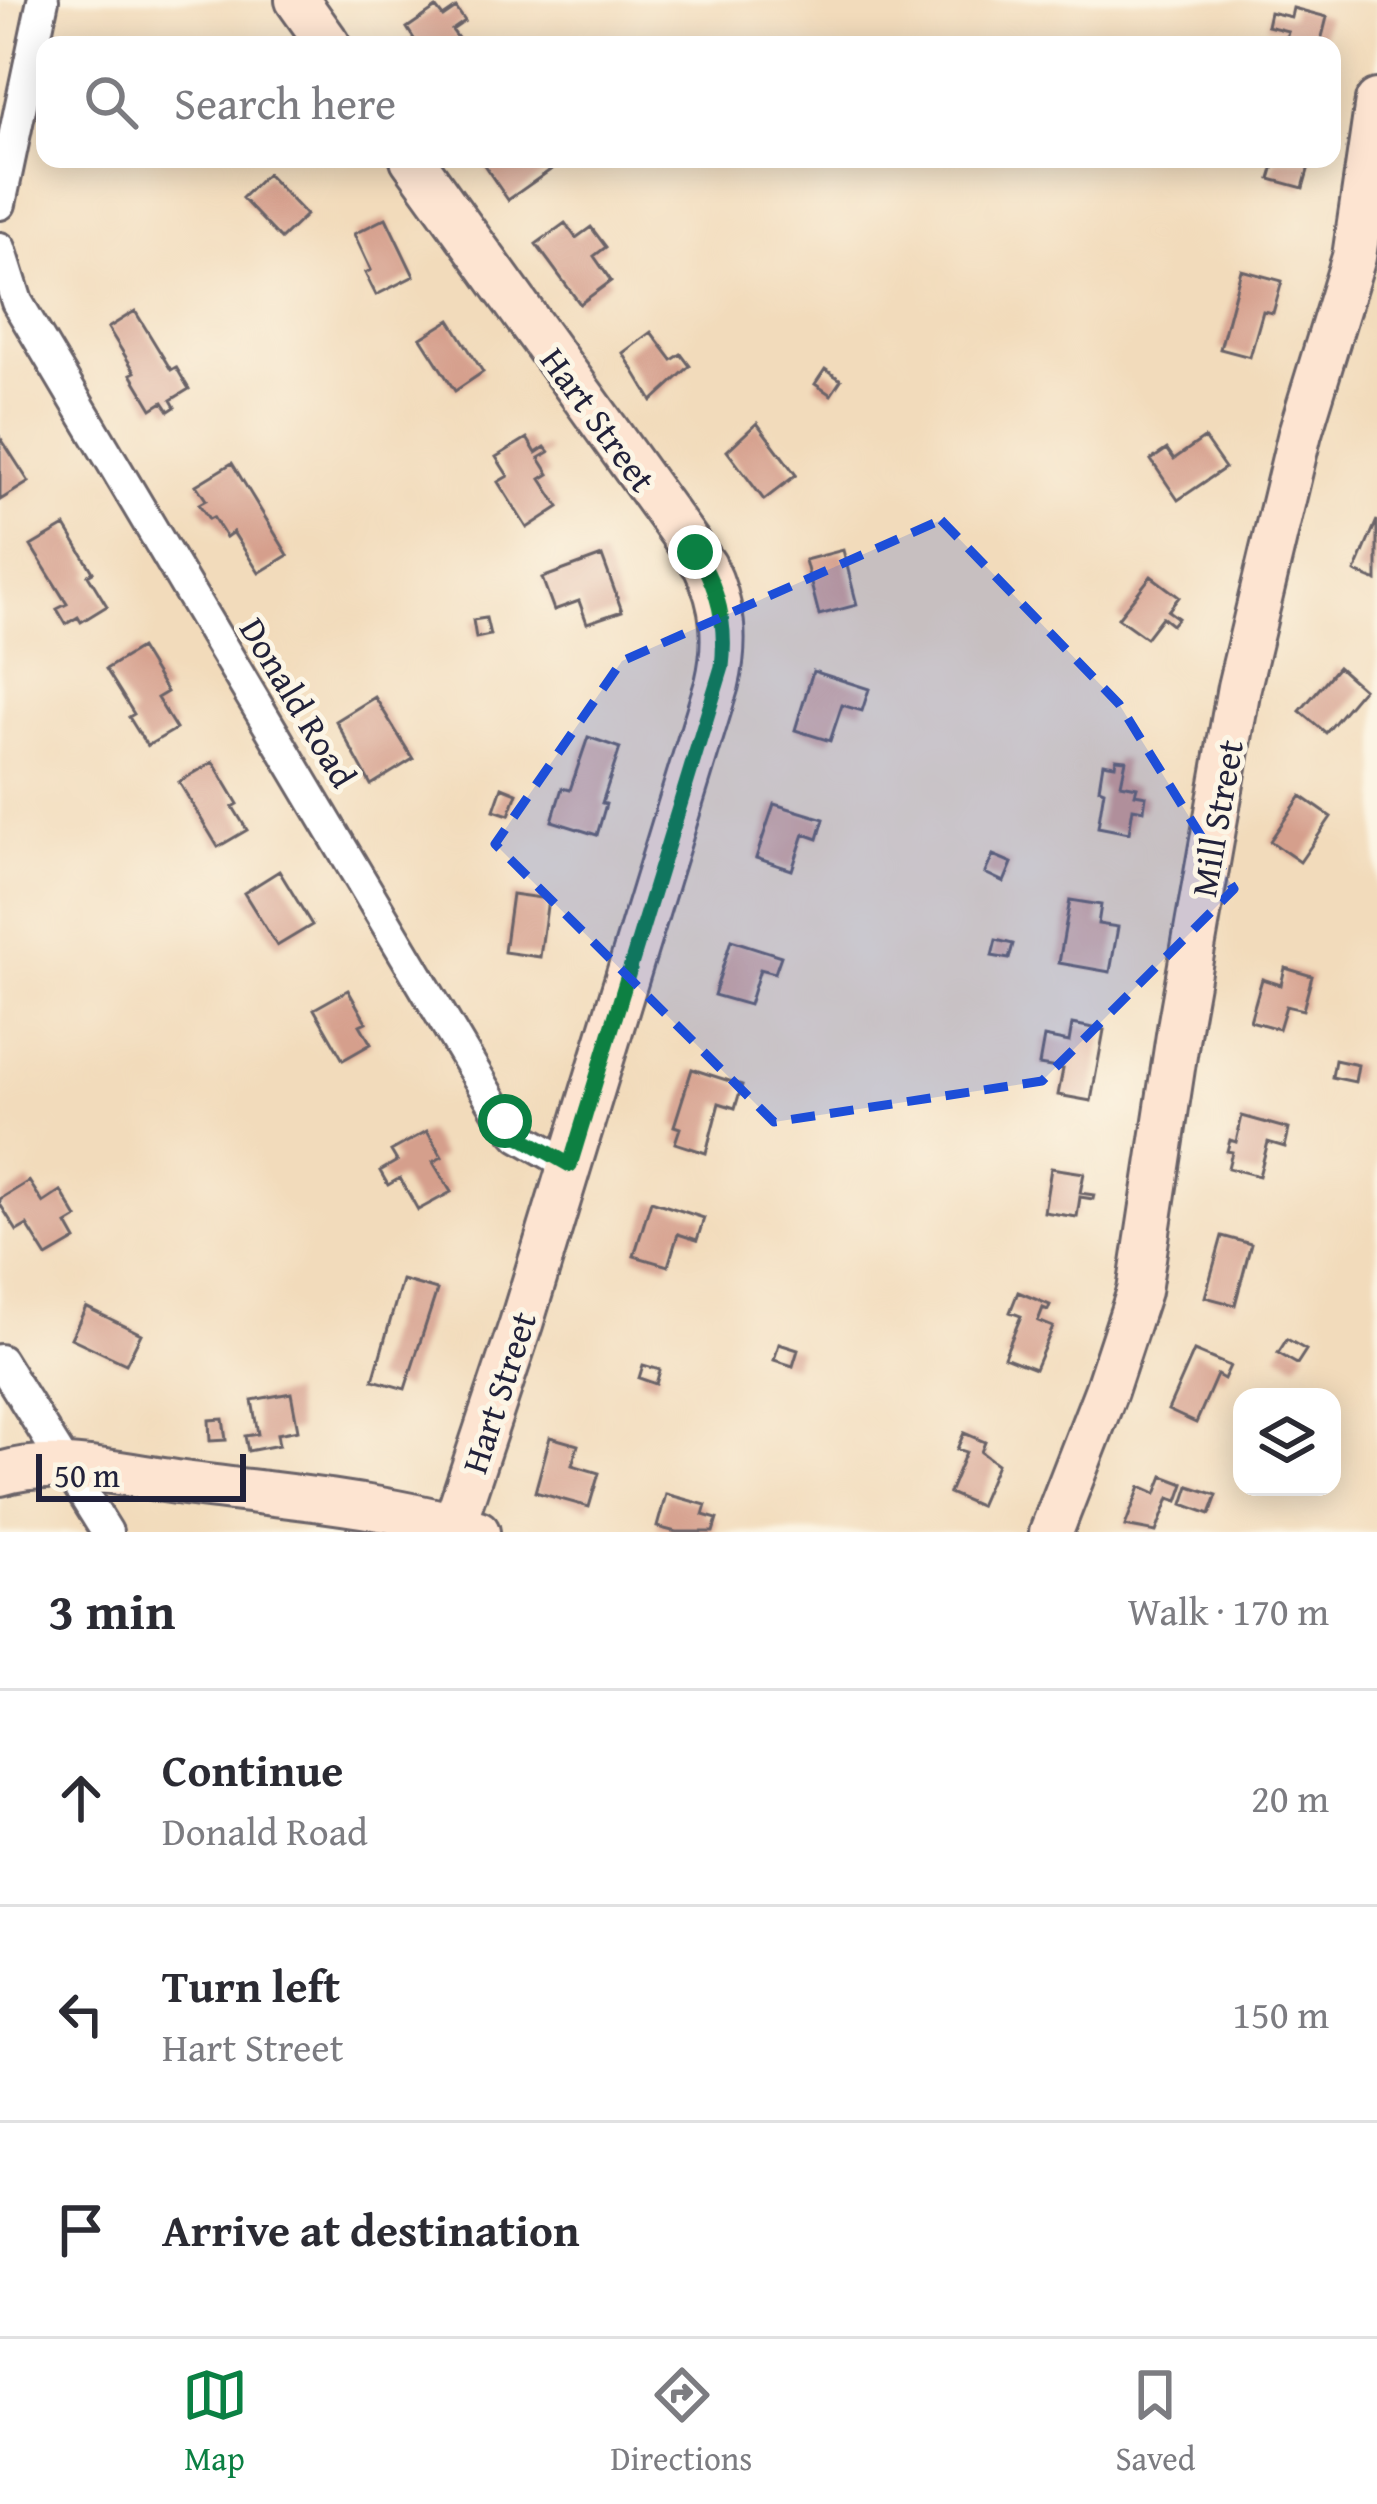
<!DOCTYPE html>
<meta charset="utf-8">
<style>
body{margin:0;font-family:"Gentium Book Plus",serif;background:#f2f2f3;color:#2b2b33}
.controls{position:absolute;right:36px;bottom:36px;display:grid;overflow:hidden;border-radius:24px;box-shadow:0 6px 30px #0003}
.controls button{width:108px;height:108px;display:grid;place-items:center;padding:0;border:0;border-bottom:3px solid #e1e1e2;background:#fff;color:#2b2b33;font:60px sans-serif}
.scale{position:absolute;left:36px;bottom:30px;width:210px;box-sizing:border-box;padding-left:12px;border:6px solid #22223b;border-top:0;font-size:33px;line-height:42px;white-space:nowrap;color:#22223b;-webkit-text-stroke:9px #fcf5e5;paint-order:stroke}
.stop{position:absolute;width:36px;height:36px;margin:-27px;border:9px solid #0b8043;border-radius:50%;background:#fff}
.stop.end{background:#0b8043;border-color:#fff;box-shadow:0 3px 12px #0008}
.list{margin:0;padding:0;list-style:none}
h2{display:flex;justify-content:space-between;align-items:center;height:156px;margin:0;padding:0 48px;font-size:51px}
h2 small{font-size:39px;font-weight:400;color:#7c7c81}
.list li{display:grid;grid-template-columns:78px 1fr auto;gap:36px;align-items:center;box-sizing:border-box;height:216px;padding:0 48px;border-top:3px solid #e1e1e2}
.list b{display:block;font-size:45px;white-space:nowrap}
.list p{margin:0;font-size:39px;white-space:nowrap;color:#7c7c81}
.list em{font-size:39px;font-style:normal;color:#7c7c81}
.icon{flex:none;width:66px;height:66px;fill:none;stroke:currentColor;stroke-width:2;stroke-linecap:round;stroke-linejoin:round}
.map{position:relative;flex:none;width:1377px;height:1532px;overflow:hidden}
.search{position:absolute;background:#fff;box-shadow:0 6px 30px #0003;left:36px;right:36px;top:36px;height:132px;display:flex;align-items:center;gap:30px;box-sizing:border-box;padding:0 42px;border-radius:24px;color:#7c7c81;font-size:45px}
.sheet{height:804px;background:#fff}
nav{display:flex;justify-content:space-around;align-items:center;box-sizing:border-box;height:168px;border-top:3px solid #e1e1e2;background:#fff;font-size:33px;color:#7c7c81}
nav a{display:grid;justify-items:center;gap:6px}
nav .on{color:#0b8043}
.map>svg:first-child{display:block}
.building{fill:#d59f8c}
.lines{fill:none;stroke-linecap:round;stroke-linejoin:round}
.street-casing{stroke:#6b6368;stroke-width:36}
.secondary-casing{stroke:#6b6368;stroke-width:48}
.street{stroke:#fff;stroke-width:30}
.secondary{stroke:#fde4d1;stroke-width:42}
.route{stroke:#0b8043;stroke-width:15}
.marked{fill:#1d4ed8;fill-opacity:0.2;stroke:#1d4ed8;stroke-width:9;stroke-dasharray:24 15;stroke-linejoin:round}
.labels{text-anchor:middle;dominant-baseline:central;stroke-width:10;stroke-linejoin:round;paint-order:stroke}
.street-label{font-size:36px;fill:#22223b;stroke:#fcf5e5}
</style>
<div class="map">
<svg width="1377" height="1532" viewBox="0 0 1377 1532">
<rect width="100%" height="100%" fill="#fcf5e5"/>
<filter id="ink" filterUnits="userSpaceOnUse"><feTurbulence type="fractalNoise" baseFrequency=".00833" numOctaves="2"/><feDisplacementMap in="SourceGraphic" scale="24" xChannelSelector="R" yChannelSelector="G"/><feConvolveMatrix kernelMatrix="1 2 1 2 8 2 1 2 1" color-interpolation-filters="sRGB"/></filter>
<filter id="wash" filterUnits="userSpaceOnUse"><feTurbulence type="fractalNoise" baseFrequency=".004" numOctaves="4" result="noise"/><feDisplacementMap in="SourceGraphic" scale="48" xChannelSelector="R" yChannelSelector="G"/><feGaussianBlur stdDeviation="2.7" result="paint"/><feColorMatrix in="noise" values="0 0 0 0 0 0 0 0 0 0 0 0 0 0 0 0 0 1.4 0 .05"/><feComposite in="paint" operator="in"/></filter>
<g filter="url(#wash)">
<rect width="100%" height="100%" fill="#f2dbbb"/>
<g id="blocks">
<path class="building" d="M436 8 443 17 456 8 465 21 452 30 463 45H418L407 28Z
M1293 8 1327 17 1320 45H1284L1288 31 1267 26 1270 12 1291 17Z
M480 159H566L508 200Z
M1276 159H1311L1303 188 1270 179Z
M267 174 306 215 281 239 242 198Z
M386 218 414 276 376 295 365 273 371 270 354 234Z
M565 223 576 238 591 227 606 247 594 256 611 281 580 304 536 244Z
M1241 270 1282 281 1273 313 1263 311 1250 357 1220 349Z
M135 311 171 370 176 367 189 389 171 400 175 407 169 411 163 402 152 409 131 374 135 372 108 328Z
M450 320 483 372 455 391 421 338Z
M651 332 672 360 681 354 690 366 652 401 623 353Z
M825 369 841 380 831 395 815 384Z
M757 423 796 475 764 500 727 451Z
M0 437 29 482 0 500Z
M527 438 536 453 545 447 549 452 539 458 549 474 541 479 559 507 527 528 498 482 508 476 496 457Z
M1204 438 1225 468 1178 500 1151 460 1167 449 1174 459Z
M232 463 288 555 259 573 233 532 226 537 213 517 209 519 199 504 206 500 196 485Z
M1377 520V581L1355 572Z
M65 526 93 572 88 575 107 606 81 622 78 617 66 624 57 609 67 604 31 546Z
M843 550 857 605 819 615 805 560Z
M602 556 622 611 587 623 579 601 554 610 542 578Z
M1151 576 1179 597 1168 611 1178 618 1172 625 1162 617 1146 638 1118 618Z
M486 618 490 635 476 638 473 620Z
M140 648 167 692 157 698 176 729 147 746 129 717 134 714 106 669Z
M1338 667 1363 689 1326 733 1300 711Z
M813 671 869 689 862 711 842 705 830 741 795 730Z
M375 697 413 759 371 785 336 721Z
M588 737 620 748 602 803 606 804 597 835 552 821 562 788 570 790Z
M1116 759 1126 760 1121 784 1137 787 1135 794 1146 796 1144 810 1133 808 1129 833 1098 827 1104 790 1099 788 1103 763 1115 765Z
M213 762 238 804 233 807 247 830 218 847 179 782Z
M502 787 517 793 509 815 494 810Z
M1301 796 1331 817 1300 862 1270 841Z
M774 804 824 819 818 839 804 834 792 870 756 858Z
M993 855 1012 863 1004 882 985 873Z
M279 871 312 925 277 946 244 893Z
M512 894 548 899 540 957 504 952Z
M1070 900 1101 905 1098 924 1118 927 1110 972 1059 963Z
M731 940 781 956 775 973 760 969 749 1005 714 995Z
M996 940 1013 944 1009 959 992 956Z
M1285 968 1312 976 1303 1010 1286 1006 1279 1029 1250 1021 1262 979 1281 985Z
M348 990 366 1022 360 1025 371 1044 343 1060 314 1009Z
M1072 1024 1104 1030 1091 1101 1058 1095 1063 1069 1039 1065 1044 1037 1069 1042Z
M1335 1060 1358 1065 1355 1082 1332 1077Z
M692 1069 742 1085 735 1108 719 1103 706 1153 675 1143 680 1128 674 1126Z
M1242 1116 1289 1129 1285 1147 1268 1142 1259 1176 1228 1168 1232 1152 1227 1151 1230 1140 1236 1142Z
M427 1131 442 1157 433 1162 451 1192 418 1210 400 1178 388 1185 380 1171 397 1161 391 1151Z
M1051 1168 1084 1173 1080 1193 1094 1195 1093 1199 1080 1197 1077 1217 1044 1212Z
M29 1181 43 1203 61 1191 77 1218 67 1224 76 1240 47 1257 27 1225 17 1231 0 1204V1199Z
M651 1201 704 1218 697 1240 678 1234 668 1266 634 1256Z
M1222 1236 1251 1244 1235 1305 1205 1297Z
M402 1280 437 1290 405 1389 373 1380Z
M1018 1292 1050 1305 1048 1310 1043 1308 1038 1321 1053 1327 1035 1369 1004 1357 1021 1316 1010 1312Z
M86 1307 141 1334 126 1364 71 1338Z
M1287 1339 1306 1350 1297 1364 1278 1353Z
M779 1344 798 1350 793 1366 774 1360Z
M1194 1351 1230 1366 1224 1379 1217 1375 1196 1423 1168 1410Z
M643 1365 660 1370 656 1384 639 1378Z
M291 1393 298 1430 277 1434 279 1445 248 1451 245 1436 258 1434 252 1400Z
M223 1419 226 1440 210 1441 209 1420Z
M964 1433 985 1442 981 1452 997 1464 979 1506 949 1493 966 1452 957 1449Z
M550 1437 578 1445 572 1465 599 1473 589 1507 535 1492Z
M1163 1476 1184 1484 1178 1501 1169 1498 1156 1532 1125 1526 1140 1487 1156 1494Z
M1189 1486 1217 1495 1210 1514 1183 1504Z
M666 1494 706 1505 703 1515 717 1519 713 1532H676L657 1527Z"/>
</g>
</g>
<g filter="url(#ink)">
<use href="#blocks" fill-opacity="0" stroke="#6b6368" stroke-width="3"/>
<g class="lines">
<defs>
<path id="street" d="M0 204 43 0
M0 248 17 302 501 1116 519 1136 570 1165
M0 1360 107 1532"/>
<path id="secondary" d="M297 0 329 45
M412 159 705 566C724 605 727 642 717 684L521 1324 454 1525
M0 1474C57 1456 127 1476 184 1483 281 1496 384 1503 478 1532
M1051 1532 1106 1391 1139 1291 1180 1022 1239 687 1300 433 1354 257 1377 101"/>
</defs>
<use href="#street" class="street-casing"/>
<use href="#secondary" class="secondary-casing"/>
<use href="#street" class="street"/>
<use href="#secondary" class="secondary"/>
</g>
</g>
<g class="lines" filter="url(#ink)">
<path class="route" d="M505 1121 519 1136 570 1165 722 667C727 625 719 587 695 552"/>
</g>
<path class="marked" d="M941 520 1119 704 1234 889 1042 1081 774 1122 495 844 622 661Z"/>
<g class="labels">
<g class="street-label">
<text transform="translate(599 419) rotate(54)">Hart Street</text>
<text transform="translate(299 702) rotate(59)">Donald Road</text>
<text transform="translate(1216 818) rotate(-80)">Mill Street</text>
<text transform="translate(498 1392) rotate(-72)">Hart Street</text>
</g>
</g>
</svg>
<div class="controls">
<button><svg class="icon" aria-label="layers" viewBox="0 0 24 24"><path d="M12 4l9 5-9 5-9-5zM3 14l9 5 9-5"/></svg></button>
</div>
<div class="scale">50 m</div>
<div class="stop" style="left:505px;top:1121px"></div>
<div class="stop end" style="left:695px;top:552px"></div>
<div class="search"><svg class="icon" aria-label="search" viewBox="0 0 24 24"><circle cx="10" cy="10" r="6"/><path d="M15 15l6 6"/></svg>Search here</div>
</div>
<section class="sheet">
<h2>3 min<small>Walk · 170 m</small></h2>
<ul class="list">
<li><svg class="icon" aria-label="ahead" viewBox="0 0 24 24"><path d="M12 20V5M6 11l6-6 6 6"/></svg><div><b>Continue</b><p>Donald Road</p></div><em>20 m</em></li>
<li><svg class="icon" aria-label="left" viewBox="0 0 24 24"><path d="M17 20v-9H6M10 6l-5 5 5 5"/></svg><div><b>Turn left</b><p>Hart Street</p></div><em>150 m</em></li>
<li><svg class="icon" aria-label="arrive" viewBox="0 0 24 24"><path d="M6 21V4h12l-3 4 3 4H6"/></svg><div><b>Arrive at destination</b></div></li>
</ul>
</section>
<nav>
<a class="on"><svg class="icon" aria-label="map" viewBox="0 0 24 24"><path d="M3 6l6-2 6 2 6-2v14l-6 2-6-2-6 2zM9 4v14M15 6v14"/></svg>Map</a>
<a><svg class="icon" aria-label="directions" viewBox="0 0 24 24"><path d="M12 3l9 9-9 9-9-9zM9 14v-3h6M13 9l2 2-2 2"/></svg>Directions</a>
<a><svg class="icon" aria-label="saved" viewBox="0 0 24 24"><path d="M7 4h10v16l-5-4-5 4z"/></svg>Saved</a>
</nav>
